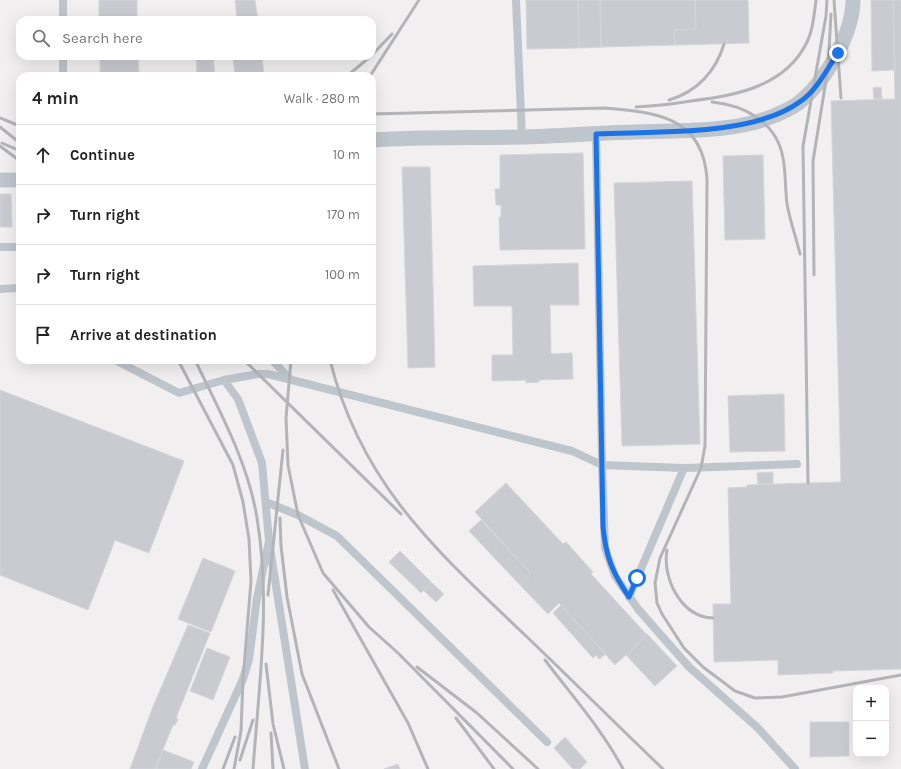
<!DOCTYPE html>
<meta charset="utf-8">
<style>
body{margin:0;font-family:Karla,sans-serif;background:#f2f2f2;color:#222}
.controls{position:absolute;right:12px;bottom:12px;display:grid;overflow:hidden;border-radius:8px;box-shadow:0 4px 16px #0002}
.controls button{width:36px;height:36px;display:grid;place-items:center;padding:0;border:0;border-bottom:1px solid #e0e0e0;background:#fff;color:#222;font:20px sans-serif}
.stop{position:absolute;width:12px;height:12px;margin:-9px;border:3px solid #1a73e8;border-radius:50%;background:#fff}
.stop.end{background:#1a73e8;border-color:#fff;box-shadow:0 1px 4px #0008}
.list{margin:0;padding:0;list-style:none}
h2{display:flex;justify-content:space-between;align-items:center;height:52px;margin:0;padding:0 16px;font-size:17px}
h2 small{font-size:13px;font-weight:400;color:#767676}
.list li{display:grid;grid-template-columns:26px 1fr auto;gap:12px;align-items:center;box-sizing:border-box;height:60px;padding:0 16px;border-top:1px solid #e0e0e0}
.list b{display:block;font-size:15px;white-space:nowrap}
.list em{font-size:13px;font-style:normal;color:#767676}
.icon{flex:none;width:22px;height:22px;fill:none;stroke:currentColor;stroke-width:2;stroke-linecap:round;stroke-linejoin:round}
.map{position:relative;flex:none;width:901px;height:769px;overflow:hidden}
.search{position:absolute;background:#fff;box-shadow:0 4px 16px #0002;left:16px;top:16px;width:360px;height:44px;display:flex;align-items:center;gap:10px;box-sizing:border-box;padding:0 14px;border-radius:12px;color:#767676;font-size:15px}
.panel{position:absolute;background:#fff;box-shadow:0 4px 16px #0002;left:16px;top:72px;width:360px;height:292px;border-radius:12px}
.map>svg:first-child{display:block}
.building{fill:#c9cbd1;stroke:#d4d5d9}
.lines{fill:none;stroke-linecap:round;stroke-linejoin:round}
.service{stroke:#bfc5cc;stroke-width:8}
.minor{stroke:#bfc5cc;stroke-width:15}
.rail{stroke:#b2b4b8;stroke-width:3}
.route{stroke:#1a73e8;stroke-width:5}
</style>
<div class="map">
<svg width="901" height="769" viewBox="0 0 901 769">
<rect width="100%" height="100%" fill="#f1efef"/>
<path class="building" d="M99 0H137V20H99Z
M235 0H255L258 20H237Z
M526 0H578L579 48 527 49Z
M578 0H600L601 47 579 48Z
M600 0H695L696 29 674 30 675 45 601 47Z
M695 0H748L749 43 675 45 674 30 696 29Z
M871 0H893L895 70 872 71Z
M893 0H901V669L833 671V673L778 675V660L714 662 713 604H731L728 488 747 487V485L841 482 831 101 895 99Z
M100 56H138L139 76H100Z
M196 56H213L215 76H197Z
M233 56H262L264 76H235Z
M881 87 882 99H874L873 88Z
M583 153 585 249 500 250 499 217H501V205H496L495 189H500V155Z
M763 155 765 239 725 240 723 156Z
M402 167H430L435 367 408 368Z
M692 181 700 444 622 446 614 183Z
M0 194H11L12 227H0Z
M578 263 579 305H550L551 354 572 353 573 379 539 380V382L526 383V380L492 381V355H513L512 306H474L473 266Z
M0 390 184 461 149 553 114 540V543L88 610 0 575Z
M784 394 785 451 730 452 728 396Z
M773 472V484H758L757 473Z
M506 483 563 544 566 542 593 572 591 574 647 635 615 665 559 603 548 614 520 585 531 574 475 512Z
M481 520 531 574 520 585 469 531Z
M400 551 432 583 421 593 389 562Z
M203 558 235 571 211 632 178 619Z
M432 583 444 594 436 602 424 591Z
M561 605 606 654 599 659 596 655 593 658 553 613Z
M188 625 210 633 176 718 178 719 175 725H173L155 769H130L152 709Z
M646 634H647L677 666 655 686 626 655 647 635Z
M207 648 230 657 213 700 190 691Z
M810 722H849V756L810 757Z
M565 737 587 762 580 769H573L554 748Z
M163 750 194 762 191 769H156Z
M398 764 400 769H384Z"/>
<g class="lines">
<path class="service" d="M516 0 522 137
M63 20V0
M63 76V56
M0 247H20
M0 289 20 288
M115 360 179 393 224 380 258 374H268L572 451 602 465 596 134
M272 360 290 379
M266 502 298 515 337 536 547 742
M270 548 305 769
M629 597 684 468
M202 769 243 679 249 659 257 598 269 541 262 463 238 399 224 380
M795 769 758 728 689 667 638 609 615 576 605 548 602 465 684 468 797 464"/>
<path class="minor" d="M372 140C421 137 471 138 520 137 559 136 597 133 635 132 680 130 735 133 776 115 785 111 795 107 802 100 827 79 853 32 853 0
M0 180H20"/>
<path class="rail" d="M834 0 841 98
M372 55 392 34
M347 76 371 56
M370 76 419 0
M669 100C697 92 716 71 724 44
M712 102C745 105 777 123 783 158 786 173 785 189 787 204 790 221 796 237 800 254
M636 107C654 106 673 104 691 101 734 96 784 87 806 44 813 31 814 15 816 0
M372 114 604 108C655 112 703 116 707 179L705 446 701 468 660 558 655 583 657 603 662 614 684 648 703 667 735 691 755 698 782 697 901 675
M0 118 20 126
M0 127 20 143
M2 143 20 151
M0 146 20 161
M814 275 813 161 828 68 831 14
M178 360 233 465 243 502 249 539 251 581 243 679 241 731 234 769
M195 360C219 410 248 462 257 518 271 601 259 685 253 769
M244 360 401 514
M291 360 286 418 288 465 298 515 323 573 369 627 398 653 513 769
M330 360C361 485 437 551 526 636 572 680 617 725 663 769
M808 483 803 146 826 16 827 0
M280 518 281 546 287 597 302 674 339 769
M667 550C662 578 681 617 713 618
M333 590 408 723 428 769
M268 595 283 450
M545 660C572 696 602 729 623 769
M266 664 273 724 284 769
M417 667 477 713 538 769
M456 718 494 769
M271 733 273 769
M240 760 253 720
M223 769 235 737"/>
</g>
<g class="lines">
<path class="route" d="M637 578 629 597C612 572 606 557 603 527L596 134C655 131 753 137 801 101 817 90 827 69 838 53"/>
</g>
</svg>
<div class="controls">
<button>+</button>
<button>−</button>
</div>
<div class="stop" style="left:637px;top:578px"></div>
<div class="stop end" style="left:838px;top:53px"></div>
<div class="search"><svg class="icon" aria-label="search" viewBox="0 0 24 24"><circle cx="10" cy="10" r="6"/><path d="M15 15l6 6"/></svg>Search here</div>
<section class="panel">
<h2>4 min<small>Walk · 280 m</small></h2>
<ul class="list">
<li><svg class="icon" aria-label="ahead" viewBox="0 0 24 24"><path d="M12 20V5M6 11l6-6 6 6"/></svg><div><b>Continue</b></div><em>10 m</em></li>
<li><svg class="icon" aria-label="right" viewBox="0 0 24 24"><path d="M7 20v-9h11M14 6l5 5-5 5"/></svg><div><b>Turn right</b></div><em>170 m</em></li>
<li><svg class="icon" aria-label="right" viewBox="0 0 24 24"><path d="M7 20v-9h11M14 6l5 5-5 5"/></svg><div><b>Turn right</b></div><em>100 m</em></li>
<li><svg class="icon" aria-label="arrive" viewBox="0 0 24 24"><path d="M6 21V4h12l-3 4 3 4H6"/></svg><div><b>Arrive at destination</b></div></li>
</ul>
</section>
</div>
